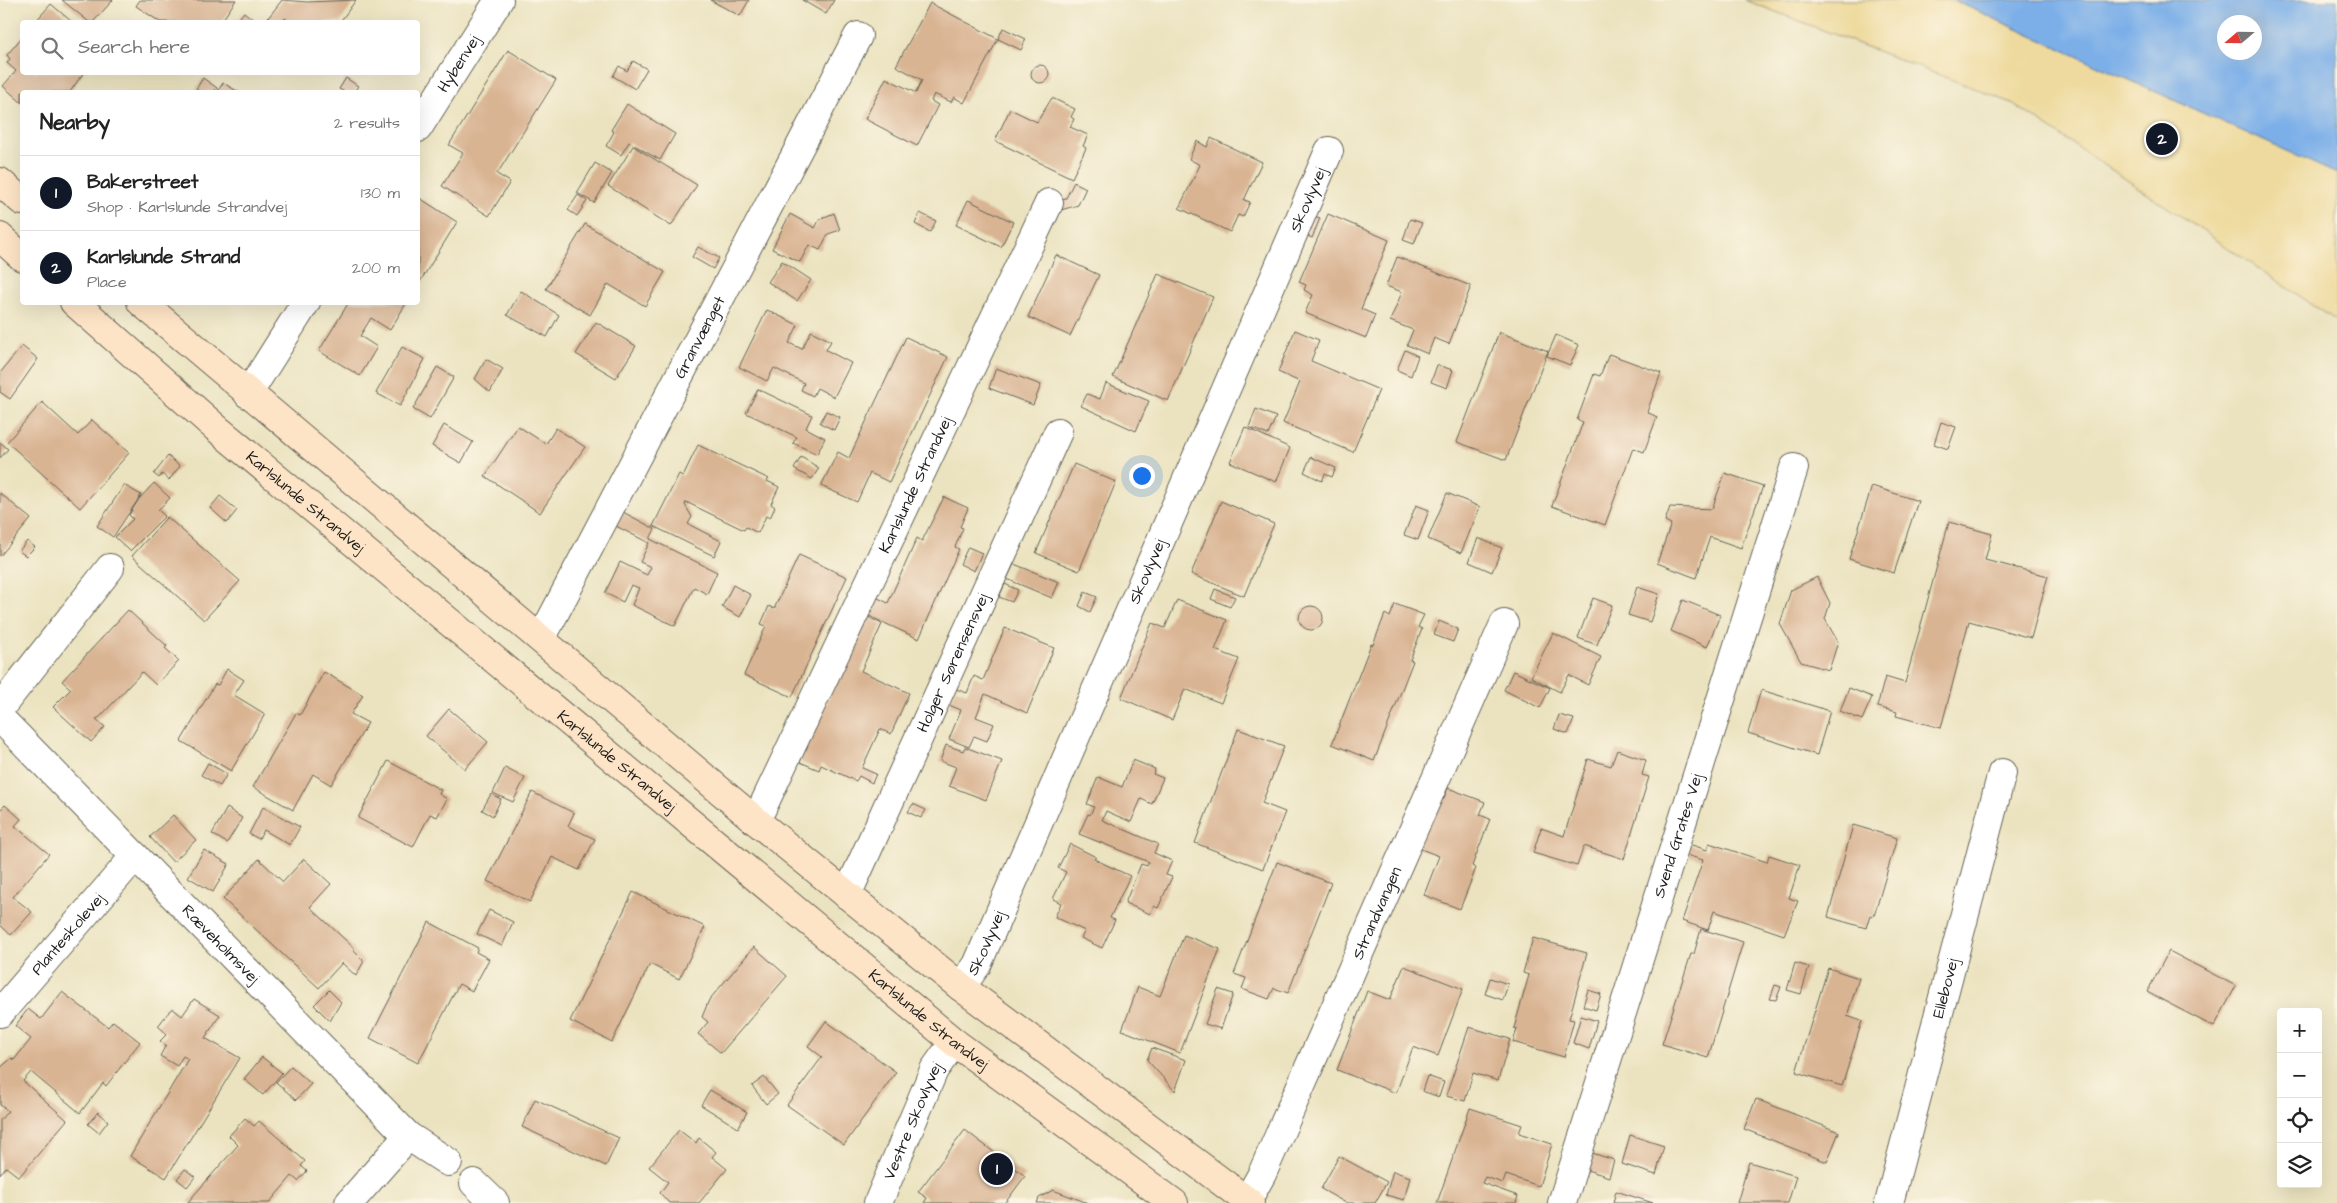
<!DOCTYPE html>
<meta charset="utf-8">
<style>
body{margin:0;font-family:"Architects Daughter",sans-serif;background:#f6f6f6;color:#222}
.controls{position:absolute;right:15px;bottom:15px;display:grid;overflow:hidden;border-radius:5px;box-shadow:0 5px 20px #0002}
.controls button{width:45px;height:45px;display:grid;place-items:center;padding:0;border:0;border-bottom:1px solid #e0e0e0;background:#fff;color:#222;font:25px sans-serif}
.compass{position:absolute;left:2217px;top:15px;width:45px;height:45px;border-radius:50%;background:#fff;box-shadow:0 5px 20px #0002;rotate:250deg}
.you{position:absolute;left:1141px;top:475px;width:18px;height:18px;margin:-12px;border:4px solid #fff;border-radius:50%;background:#1a73e8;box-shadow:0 0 0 8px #1a73e833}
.badge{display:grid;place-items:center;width:32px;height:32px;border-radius:50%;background:#111827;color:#fff;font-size:16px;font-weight:700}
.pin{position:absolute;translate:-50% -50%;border:2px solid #fff;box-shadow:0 1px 5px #0006}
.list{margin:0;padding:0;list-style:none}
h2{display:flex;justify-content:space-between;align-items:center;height:65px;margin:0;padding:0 20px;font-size:21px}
h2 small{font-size:16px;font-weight:400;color:#767676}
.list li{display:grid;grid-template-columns:32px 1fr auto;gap:15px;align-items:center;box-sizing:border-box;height:75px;padding:0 20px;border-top:1px solid #e0e0e0}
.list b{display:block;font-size:19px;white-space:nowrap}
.list p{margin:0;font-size:16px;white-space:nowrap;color:#767676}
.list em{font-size:16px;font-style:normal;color:#767676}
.icon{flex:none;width:28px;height:28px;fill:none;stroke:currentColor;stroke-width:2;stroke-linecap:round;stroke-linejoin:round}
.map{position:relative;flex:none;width:2337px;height:1203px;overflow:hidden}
.search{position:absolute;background:#fff;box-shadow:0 5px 20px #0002;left:20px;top:20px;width:400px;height:55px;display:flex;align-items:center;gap:12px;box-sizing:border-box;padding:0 18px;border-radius:5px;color:#767676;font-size:19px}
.panel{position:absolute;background:#fff;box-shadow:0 5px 20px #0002;left:20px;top:90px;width:400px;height:215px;border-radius:5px}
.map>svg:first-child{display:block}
.sand{fill:#eeda9e;stroke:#857b5d}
.water{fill:#7bafe8;stroke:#4c6682;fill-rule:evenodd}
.building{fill:#d9b493}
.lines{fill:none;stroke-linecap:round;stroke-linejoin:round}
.minor-casing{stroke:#646255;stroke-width:30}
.secondary-casing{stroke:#646255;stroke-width:30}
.minor{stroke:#fff;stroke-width:28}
.secondary{stroke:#fee4c6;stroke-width:28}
.labels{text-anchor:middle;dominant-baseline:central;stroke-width:4.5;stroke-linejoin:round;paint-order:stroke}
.street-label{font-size:16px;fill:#1c1c1c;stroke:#fcf5e5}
</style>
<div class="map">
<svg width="2337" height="1203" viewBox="0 0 2337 1203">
<rect width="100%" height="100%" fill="#fcf5e5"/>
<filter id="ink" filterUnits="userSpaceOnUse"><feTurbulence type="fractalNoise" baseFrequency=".02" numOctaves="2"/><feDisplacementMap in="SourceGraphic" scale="10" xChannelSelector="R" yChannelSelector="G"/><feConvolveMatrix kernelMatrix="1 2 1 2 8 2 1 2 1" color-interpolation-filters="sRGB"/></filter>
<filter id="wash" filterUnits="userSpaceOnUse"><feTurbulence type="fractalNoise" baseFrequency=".0096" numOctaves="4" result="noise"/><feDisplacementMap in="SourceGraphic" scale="20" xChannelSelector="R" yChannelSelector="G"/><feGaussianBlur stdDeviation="1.12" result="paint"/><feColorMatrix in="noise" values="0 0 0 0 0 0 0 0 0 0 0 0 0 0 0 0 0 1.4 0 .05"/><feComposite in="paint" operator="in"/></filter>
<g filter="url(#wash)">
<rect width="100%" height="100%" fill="#ebe3c0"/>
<path class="sand" d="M1745 0H1953L2337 174V321L2012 103Z"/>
<path class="water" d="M1953 0H2337V174ZM2224 22H2254V52H2224Z"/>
<g id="blocks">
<path class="building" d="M62 0H113L93 22H89Z
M140 0H236L221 22H160L136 6Z
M282 0 307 2 356 0 340 22H291L285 18 282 22H265Z
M710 0H749L740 16Z
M802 0H834L826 14Z
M930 3 998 39 964 103 954 97 951 102 934 94 931 101 938 105 917 146 865 119 886 78 916 93 922 80 896 66Z
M51 4 72 22H35Z
M244 12 255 21 254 22H236Z
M1003 28 1026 39 1021 50 998 39Z
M22 37V72H84L70 92H22V103L3 86 16 71 7 63 10 59 7 55Z
M508 50 556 80 497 174 510 182 489 216 442 186 463 153 449 145Z
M633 61 647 69 635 89 613 76 619 66 627 71Z
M1031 74a9 9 0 1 1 18 0a9 9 0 1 1-18 0Z
M203 78 217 88 213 92H201L196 89Z
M346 78 358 86 354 92H345L339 89Z
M223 83 239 92H217Z
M1052 98 1075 109 1071 117 1074 119 1070 127 1088 135 1083 146 1086 148 1072 178 995 141 1010 109 1037 122Z
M627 104 675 134 660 160 629 142 621 155 606 146 614 132 611 130Z
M1211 138 1262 162 1244 200 1250 202 1243 217 1238 215 1230 232 1179 208 1200 165 1189 159 1197 141 1207 147Z
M633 146 697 185 671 226 608 186Z
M595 163 612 173 594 203 577 193Z
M1074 182 1086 188 1078 205 1061 210 1058 200 1066 198Z
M578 195 587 201 577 216 568 210Z
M418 197 457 222 418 285Z
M968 200 1013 222 1001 247 956 225Z
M834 213 840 230 828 234 820 250 809 245 800 262 772 249 790 214 815 228 820 219Z
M920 213 936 221 930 232 915 224Z
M1309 214 1320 218 1312 238 1301 233Z
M1328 214 1389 240 1361 309 1375 315 1366 338 1305 313 1313 295 1304 290 1306 285 1299 282Z
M1410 219 1422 223 1414 244 1403 240Z
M585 224 665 272 645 306 608 284 590 315 546 289Z
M698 247 719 258 713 269 692 257Z
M1056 255 1099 275 1070 336 1028 317Z
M1397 257 1471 286 1449 344 1434 338 1428 354 1407 345 1413 330 1390 321 1402 292 1386 286Z
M782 261 811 280 797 301 768 282Z
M1158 274 1213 297 1168 401 1113 377Z
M521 291 559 315 547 337 507 315Z
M349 302H407L390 330 371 318 360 336 377 347 360 376 319 351Z
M767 310 798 325 789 343 802 349 811 331 831 341 826 350 851 363 834 397 817 388 813 396 801 390 804 383 774 368 767 381 739 367Z
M596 322 636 346 616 378 576 354Z
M1295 330 1319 340 1311 361 1379 390 1353 452 1283 423 1300 382 1278 372Z
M1499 332 1548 351 1506 460 1457 442Z
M1556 335 1579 345 1570 365 1547 356Z
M906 337 948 357 889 482 870 473 857 502 821 486 838 452 849 458Z
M22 346 38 359 10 399 0 392V373Z
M402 347 425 359 400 406 376 393Z
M1405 350 1418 356 1411 376 1397 370Z
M1609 354 1661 373 1647 412 1657 417 1644 452 1633 448 1605 525 1552 506 1583 422 1577 420 1594 374 1600 376Z
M486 359 503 369 490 392 475 379Z
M1437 365 1453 370 1447 388 1431 382Z
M437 367 454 377 430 419 413 409Z
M996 368 1041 385 1033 405 989 388Z
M1106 383 1149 401 1136 431 1081 406 1087 394 1100 399Z
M758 389 812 415 806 428 825 438 817 454 793 443 797 437 746 413Z
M42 402 78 435 92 420 129 453 80 508 7 442Z
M1256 409 1276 417 1268 435 1249 427Z
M826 411 840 417 834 430 820 423Z
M1941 422 1956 427 1948 449 1934 444Z
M444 425 473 442 461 463 432 446Z
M518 426 546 444 556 428 585 447 540 513 485 476Z
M1245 427 1290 448 1276 482 1230 462Z
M0 442 8 449 0 458Z
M698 445 769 479 767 481 779 487 771 504 775 507 770 518 766 516 758 533 746 527 744 530 686 502 685 505 692 517 688 524 721 541 714 556 653 526 679 474 683 476Z
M168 456 180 466 169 480 162 474 159 478 154 474Z
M801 457 819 468 812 479 794 469Z
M1311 457 1336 468 1332 477 1325 474 1322 481 1304 472Z
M1074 464 1116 482 1079 571 1036 553Z
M1725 473 1763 486 1741 548 1710 537 1696 578 1657 563 1671 524 1665 521 1670 507 1712 509Z
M154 483 170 498 158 510 165 516 130 551 115 537 133 519 129 515 139 499Z
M124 485 141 495 113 537 97 526Z
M1872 486 1918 501 1894 573 1849 559Z
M0 493 31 519 0 556Z
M1447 493 1480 507 1461 553 1428 539Z
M220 496 237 510 227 523 210 508Z
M944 497 968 508 960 527 963 528 955 547 959 549 919 639 867 615 876 597 888 603 917 538 922 541Z
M1221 501 1274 524 1244 596 1191 574Z
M1416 505 1429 510 1418 540 1404 535Z
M623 512 655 529 650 539 717 572 707 594 694 587 675 626 632 605 639 588 631 585 623 602 605 593 620 562 647 575 651 567 640 562 649 543 616 526Z
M167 517 240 581 204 620 132 556Z
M1949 522 1992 534 1985 560 2048 576 2031 638 1969 621 1941 728 1896 716 1897 712 1877 707 1885 677 1905 683Z
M1478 538 1502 548 1492 572 1469 562Z
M27 541 35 547 26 556 19 551Z
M968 547 982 553 974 571 960 564Z
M799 555 847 577 792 697 744 675 766 626 761 624 769 606 774 609Z
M1014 564 1059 582 1052 598 1007 579Z
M1817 577 1830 603 1825 619 1838 642 1829 670 1801 662 1780 624 1791 590Z
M1005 584 1018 590 1012 602 999 597Z
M733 585 751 595 740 617 722 607Z
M1637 587 1659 594 1650 622 1628 615Z
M1215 589 1235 597 1230 607 1211 599Z
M1085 592 1097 597 1090 612 1079 606Z
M1593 598 1612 605 1597 645 1578 638Z
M1177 600 1227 620 1215 650 1239 659 1221 703 1185 689 1172 720 1121 698 1152 623 1165 628Z
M1683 600 1720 615 1707 647 1671 631Z
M1395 604 1424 615 1418 627 1422 629 1410 660 1413 661 1374 761 1332 744 1371 644 1373 645 1385 614 1390 617Z
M1299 618a12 12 0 1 1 24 0a12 12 0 1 1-24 0Z
M128 610 167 646 165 648 179 661 156 685 142 672 100 717 96 719 105 727 91 742 53 707 71 689 62 681Z
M866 616 882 624 861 671 909 693 891 734 880 729 862 768 876 774 872 783 859 776 856 781 821 765 819 770 800 762Z
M1439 621 1458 629 1453 642 1434 635Z
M1005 628 1054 648 1027 713 985 694 976 717 994 724 987 741 974 736 969 747 949 739 961 710 949 705 956 689 967 693 974 676 983 680Z
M1553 633 1601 657 1588 685 1569 675 1560 692 1531 677Z
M227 669 244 680 234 695 265 714 231 771 181 741 215 684 218 685Z
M1513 671 1550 688 1540 708 1504 690Z
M324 672 363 695 351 714 368 723 331 785 313 774 293 810 253 787 296 713 300 715Z
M1849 688 1872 697 1862 720 1840 711Z
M1761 690 1830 711 1817 755 1748 733Z
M449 709 488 742 465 769 426 736Z
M1559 715 1574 719 1568 734 1554 729Z
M1238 729 1284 746 1262 803 1285 812 1263 869 1195 843Z
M946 745 963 751 965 747 1002 761 986 800 949 786 956 767 940 761Z
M1617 750 1646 760 1642 775 1649 777 1624 859 1584 846 1577 866 1533 853 1541 828 1564 836 1588 759 1611 766Z
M1133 760 1155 769 1153 774 1163 778 1152 804 1141 799 1131 822 1106 811 1102 820 1158 844 1154 853 1172 861 1166 875 1172 877 1158 908 1154 906 1150 914 1125 903 1141 864 1147 866 1149 862 1079 834 1088 814 1090 815 1094 807 1087 804 1098 777 1122 787Z
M388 761 441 790 439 794 447 799 437 817 430 814 413 847 358 818Z
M208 763 227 774 220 786 201 775Z
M505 768 525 778 513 802 493 793Z
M1448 788 1485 802 1480 815 1490 819 1472 866 1476 868 1460 909 1424 895 1439 856 1418 848 1438 798 1443 800Z
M532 792 574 813 568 826 595 839 579 870 552 857 530 902 487 881Z
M491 794 501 799 493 816 482 810Z
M913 804 926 810 921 818 908 812Z
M5 805 21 819 15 826 49 854 13 897 32 912 11 935 0 925V810Z
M263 807 300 827 290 845 264 830 259 839 249 834Z
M227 808 242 818 227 843 212 834Z
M173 815 196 840 173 862 150 837Z
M1853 825 1897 838 1874 916 1870 915 1866 928 1828 917Z
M1709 843 1767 862 1769 855 1800 865 1789 898 1798 901 1784 935 1714 911 1708 930 1682 921 1703 860 1686 855 1689 844 1707 850Z
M1070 844 1096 857 1094 859 1130 876 1110 918 1115 920 1102 948 1081 938 1085 931 1055 917 1061 903 1053 899 1066 872 1058 868Z
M204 850 229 864 213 892 188 877Z
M259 859 283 882 304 859 331 884 310 907 355 949 353 950 364 961 356 976 342 963 319 988 223 899Z
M1277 862 1331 883 1288 993 1274 988 1269 999 1242 989 1246 978 1234 974Z
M633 892 705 927 679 979 650 964 612 1042 570 1021Z
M489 910 513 922 502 946 477 934Z
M429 922 478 948 476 952 489 959 472 991 459 984 418 1063 370 1038Z
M1701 929 1743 942 1708 1058 1662 1044 1691 954H1694Z
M1184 935 1220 949 1180 1053 1122 1030 1138 987 1160 996Z
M1533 938 1587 953 1569 1019 1574 1020 1564 1057 1513 1042 1517 1029 1514 1028 1529 975 1523 973Z
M754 947 787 976 721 1053 698 1034 708 1022 702 1017 709 1000Z
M2169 951 2236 986 2214 1027 2147 992Z
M1795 963 1809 967 1801 994 1787 990Z
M1404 966 1463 989 1438 1056 1413 1047 1396 1093 1337 1070 1367 991 1390 1000Z
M1828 968 1859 978 1847 1016 1862 1021 1842 1086 1796 1072Z
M1490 978 1508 984 1503 1000 1485 994Z
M1775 985 1781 987 1776 1000 1770 999Z
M1218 989 1233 994 1221 1029 1205 1024Z
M329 990 341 1002 330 1021 314 1005Z
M1588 990 1601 994 1596 1010 1583 1006Z
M62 992 108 1027 113 1021 140 1042 106 1086 103 1083 80 1113 31 1072 23 1081 67 1120 19 1177 6 1167 0 1174V1120L8 1111 0 1105V1068L12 1058 14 1060 31 1039 15 1026 28 1009 41 1019Z
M194 999 220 1015 205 1038 240 1058 166 1178 130 1156 188 1059 183 1056 177 1066 160 1056 166 1045 160 1041 167 1034 158 1026 172 1008 182 1016Z
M1581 1016 1597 1021 1589 1049 1573 1043Z
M826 1021 896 1072 844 1145 787 1105 822 1057 808 1046Z
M1469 1027 1510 1039 1498 1081 1473 1073 1465 1101 1446 1096Z
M1152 1048 1186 1060 1175 1091 1147 1060Z
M262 1057 282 1073 263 1095 244 1079Z
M291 1066 311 1084 296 1100 276 1082Z
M1427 1076 1444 1082 1439 1097 1422 1091Z
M764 1077 778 1094 766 1104 752 1086Z
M710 1090 747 1112 738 1128 701 1105Z
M535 1099 619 1138 606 1166 522 1127Z
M1756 1099 1839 1132 1827 1162 1744 1129Z
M1470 1108 1522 1125 1519 1133 1552 1144 1539 1186 1506 1175 1503 1183 1485 1177 1482 1183 1518 1196 1516 1203H1437Z
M98 1112 108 1121 99 1133 88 1124Z
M245 1118 254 1126 259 1121 305 1161 301 1166 307 1171 298 1181 292 1176 269 1203H187L238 1145 229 1136Z
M679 1130 696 1143 699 1138 716 1152 712 1157 727 1169 699 1203H669L660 1193 668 1182 649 1167Z
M965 1130 1025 1176 1005 1203H924L927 1198 918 1192Z
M1630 1135 1664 1146 1656 1175 1622 1164Z
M1592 1153 1614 1160 1609 1177 1587 1170Z
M1339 1156 1387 1182 1375 1203H1346L1321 1189Z
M1749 1162 1796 1176 1788 1203H1737Z
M185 1169 195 1177 187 1187 177 1179Z
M1393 1171 1410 1177 1404 1200 1386 1195Z
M1053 1190 1088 1203H1037L1039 1198Z
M1616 1191 1653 1203H1613Z"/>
</g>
</g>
<g filter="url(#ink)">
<use href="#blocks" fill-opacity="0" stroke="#646255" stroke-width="1"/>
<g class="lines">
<defs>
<g id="minor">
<path id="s1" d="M418 128 499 0"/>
<path d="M248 394 306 302"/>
<path id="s2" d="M541 639 858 36"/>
<path d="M0 708 110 568"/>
<path id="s3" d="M0 718 408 1136 448 1162"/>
<path id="s4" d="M756 821 1049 203"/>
<path id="s5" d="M847 895 1058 432"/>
<path id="s6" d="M961 987 977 965 1329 151"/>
<path id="s7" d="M0 1013 135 856"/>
<path d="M474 1183 495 1203"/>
<path id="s8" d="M1247 1201 1262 1174 1504 624"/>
<path d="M349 1203 408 1136"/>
<path id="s9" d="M878 1203 934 1070 954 1042"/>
<path id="s10" d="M1562 1203 1794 468"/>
<path id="s11" d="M1889 1203 2002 773"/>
</g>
<g id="secondary">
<path d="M0 182 22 201"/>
<path d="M0 237 22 257"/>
<path id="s12" d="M74 302 215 427 954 1042 1174 1203"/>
<path d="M141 302 756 821 961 987 1250 1203"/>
</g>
</defs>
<use href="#minor" class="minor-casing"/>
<use href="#secondary" class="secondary-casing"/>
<use href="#minor" class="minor"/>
<use href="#secondary" class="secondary"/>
</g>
</g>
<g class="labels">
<g class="street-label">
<text stroke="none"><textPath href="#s1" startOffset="76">Hybenvej</textPath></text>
<text stroke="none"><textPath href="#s6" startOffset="861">Skovlyvej</textPath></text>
<text stroke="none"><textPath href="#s2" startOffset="341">Granvænget</textPath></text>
<text stroke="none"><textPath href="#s4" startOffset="372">Karlslunde Strandvej</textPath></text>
<text stroke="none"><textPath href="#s12" startOffset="306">Karlslunde Strandvej</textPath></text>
<text stroke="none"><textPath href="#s6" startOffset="456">Skovlyvej</textPath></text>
<text stroke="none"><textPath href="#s5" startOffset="255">Holger Sørensensvej</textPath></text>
<text stroke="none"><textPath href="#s12" startOffset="711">Karlslunde Strandvej</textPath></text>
<text stroke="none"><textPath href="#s10" startOffset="385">Svend Grates Vej</textPath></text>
<text stroke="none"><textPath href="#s8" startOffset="316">Strandvangen</textPath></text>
<text stroke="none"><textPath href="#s7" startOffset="104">Planteskolevej</textPath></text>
<text stroke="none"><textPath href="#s6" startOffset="51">Skovlyvej</textPath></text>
<text stroke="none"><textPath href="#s3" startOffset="316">Ræveholmsvej</textPath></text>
<text stroke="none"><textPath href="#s11" startOffset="222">Ellebovej</textPath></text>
<text stroke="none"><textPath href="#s12" startOffset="1116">Karlslunde Strandvej</textPath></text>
<text stroke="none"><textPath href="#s9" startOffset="89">Vestre Skovlyvej</textPath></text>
</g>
</g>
</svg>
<div class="controls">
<button>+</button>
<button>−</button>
<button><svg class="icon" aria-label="locate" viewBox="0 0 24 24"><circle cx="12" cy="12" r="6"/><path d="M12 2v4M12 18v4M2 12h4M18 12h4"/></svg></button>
<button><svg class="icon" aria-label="layers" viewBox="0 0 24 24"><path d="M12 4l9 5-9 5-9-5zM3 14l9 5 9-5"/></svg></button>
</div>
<svg class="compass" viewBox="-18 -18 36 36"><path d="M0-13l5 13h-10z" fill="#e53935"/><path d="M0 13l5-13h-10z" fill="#767676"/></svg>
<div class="you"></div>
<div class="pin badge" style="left:997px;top:1169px">1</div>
<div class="pin badge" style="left:2162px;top:139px">2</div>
<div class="search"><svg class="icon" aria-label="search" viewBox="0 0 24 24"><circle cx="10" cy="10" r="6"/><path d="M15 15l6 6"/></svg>Search here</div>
<section class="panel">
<h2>Nearby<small>2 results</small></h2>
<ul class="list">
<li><span class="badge">1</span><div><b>Bakerstreet</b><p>Shop · Karlslunde Strandvej</p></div><em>130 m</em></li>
<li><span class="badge">2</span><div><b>Karlslunde Strand</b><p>Place</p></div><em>200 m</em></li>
</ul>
</section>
</div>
